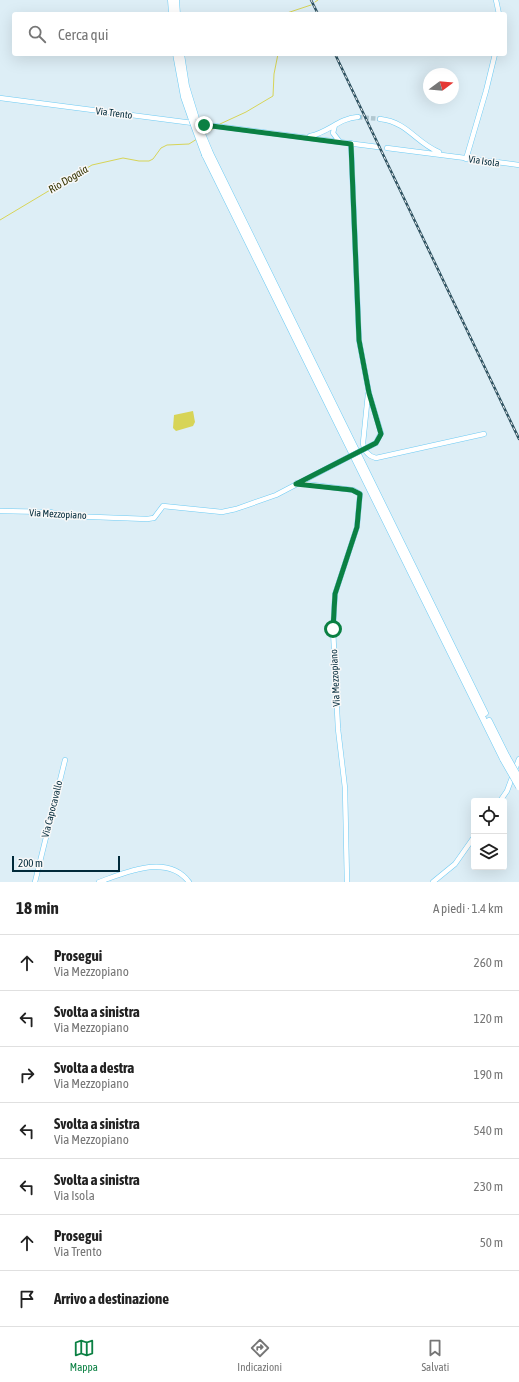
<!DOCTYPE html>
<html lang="it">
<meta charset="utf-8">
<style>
body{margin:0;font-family:"Asap Condensed",sans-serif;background:#f6f6f6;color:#222}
.controls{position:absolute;right:12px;bottom:12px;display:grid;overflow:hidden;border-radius:4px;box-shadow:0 4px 16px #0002}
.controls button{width:36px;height:36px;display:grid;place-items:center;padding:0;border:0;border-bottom:1px solid #e0e0e0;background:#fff;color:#222;font:20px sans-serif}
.compass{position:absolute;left:423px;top:68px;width:36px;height:36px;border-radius:50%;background:#fff;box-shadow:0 4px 16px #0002;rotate:74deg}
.scale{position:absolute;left:12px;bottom:10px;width:108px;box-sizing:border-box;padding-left:4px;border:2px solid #002939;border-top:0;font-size:11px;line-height:14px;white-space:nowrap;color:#002939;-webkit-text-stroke:3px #f8f8f8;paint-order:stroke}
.stop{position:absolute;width:12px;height:12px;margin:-9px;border:3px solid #0b8043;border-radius:50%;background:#fff}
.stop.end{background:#0b8043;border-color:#fff;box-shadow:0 1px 4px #0008}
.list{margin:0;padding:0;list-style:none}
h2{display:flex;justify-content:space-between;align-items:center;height:52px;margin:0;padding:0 16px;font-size:17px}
h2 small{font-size:13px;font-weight:400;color:#767676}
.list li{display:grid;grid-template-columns:26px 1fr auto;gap:12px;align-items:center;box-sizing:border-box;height:56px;padding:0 16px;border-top:1px solid #e0e0e0}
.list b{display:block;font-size:15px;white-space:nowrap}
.list p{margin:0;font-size:13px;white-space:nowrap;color:#767676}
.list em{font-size:13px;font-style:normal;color:#767676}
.icon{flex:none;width:22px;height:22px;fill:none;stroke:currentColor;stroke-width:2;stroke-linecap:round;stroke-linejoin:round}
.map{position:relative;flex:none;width:519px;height:882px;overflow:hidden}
.search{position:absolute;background:#fff;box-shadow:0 4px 16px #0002;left:12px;right:12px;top:12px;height:44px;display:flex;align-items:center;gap:10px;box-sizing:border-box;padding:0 14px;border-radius:4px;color:#767676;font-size:15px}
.sheet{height:444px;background:#fff}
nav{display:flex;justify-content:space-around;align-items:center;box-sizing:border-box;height:56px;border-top:1px solid #e0e0e0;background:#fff;font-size:11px;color:#767676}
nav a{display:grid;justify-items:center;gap:2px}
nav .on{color:#0b8043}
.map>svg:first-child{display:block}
.water{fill:#d7d457}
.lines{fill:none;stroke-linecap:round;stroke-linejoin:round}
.stream{stroke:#d7d457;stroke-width:1}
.minor-tunnel{stroke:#b1c7d0;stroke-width:4.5;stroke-dasharray:4.5 2;stroke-linecap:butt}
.minor-casing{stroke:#6dcbf4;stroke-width:5.5}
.highway-casing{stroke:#6dcbf4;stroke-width:7}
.minor{stroke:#fff;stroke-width:4.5}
.highway{stroke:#fff;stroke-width:6}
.rail-casing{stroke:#2e5261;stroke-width:2.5}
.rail{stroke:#f8f8f8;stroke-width:1;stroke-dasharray:3;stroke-linecap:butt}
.minor-bridge-casing{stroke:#6dcbf4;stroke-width:5.5;stroke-linecap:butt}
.highway-bridge-casing{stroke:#6dcbf4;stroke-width:7;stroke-linecap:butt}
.minor-bridge{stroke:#fff;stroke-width:4.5}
.highway-bridge{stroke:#fff;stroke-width:6}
.route{stroke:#0b8043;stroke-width:5}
.labels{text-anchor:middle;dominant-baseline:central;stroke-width:3;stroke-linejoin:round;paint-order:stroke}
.street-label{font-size:10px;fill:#002939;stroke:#f8f8f8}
.water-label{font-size:11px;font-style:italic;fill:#353400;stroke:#f8f8f8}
</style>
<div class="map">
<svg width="519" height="882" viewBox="0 0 519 882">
<rect width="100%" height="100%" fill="#ddeef6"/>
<path class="water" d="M193 411 195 422 193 426 176 431 173 428 174 415Z"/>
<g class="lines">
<path class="stream" d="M315 2 318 0
M284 14 311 5
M220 124 246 112 273 96 274 74 278 54
M205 134 214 128
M0 220 92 165 123 158 139 161H149L153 159 161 148 167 145 189 144 197 139"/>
<path class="minor-tunnel" d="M358 117 380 119"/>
<defs>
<path id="minor" d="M496 0 499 14
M0 98 378 147
M380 119C408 122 416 143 439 152
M335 125 333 133 339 141
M310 136C328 133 339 118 358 117
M351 143 359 340 369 393 381 433 376 443
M387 148 519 165
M466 159 486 91 495 54
M368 394 363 443C364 451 368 456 376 458L484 434
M297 483 353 490 360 494 357 527 335 594 333 629 338 729 345 788 347 882
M0 511 50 512 67 516 147 519 154 518 163 506 222 512 236 509 276 495 339 462
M500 801 507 791 519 759
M35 882 65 760
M99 882C125 873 167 853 189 882
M433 882 455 864 474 837"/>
<path id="highway" d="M171 0 172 14
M176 0 177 14
M176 54 184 97 192 120
M181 54 186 86 197 122
M210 153 485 713
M205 155 503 759
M489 721 507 757"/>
</defs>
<use href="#minor" class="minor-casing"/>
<use href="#highway" class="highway-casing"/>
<use href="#minor" class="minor"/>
<use href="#highway" class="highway"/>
<defs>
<path id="rail" d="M311 0 318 14
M335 54 519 439"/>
</defs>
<use href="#rail" class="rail-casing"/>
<use href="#rail" class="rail"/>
<defs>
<path id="minor-bridge" d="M339 462 376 443"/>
<path id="highway-bridge" d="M192 120 205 155
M197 122 210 153
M507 757 519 778
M503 759 519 787"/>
</defs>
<use href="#minor-bridge" class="minor-bridge-casing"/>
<use href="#highway-bridge" class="highway-bridge-casing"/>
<use href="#minor-bridge" class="minor-bridge"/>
<use href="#highway-bridge" class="highway-bridge"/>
</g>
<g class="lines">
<path class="route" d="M204 125 351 144 359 340 369 393 381 434 376 443 296 484 352 490 360 494 357 527 335 594 333 629"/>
</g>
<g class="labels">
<g class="street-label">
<text transform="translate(114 113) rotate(7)">Via Trento</text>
<text transform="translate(484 161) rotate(8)">Via Isola</text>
<text transform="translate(58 514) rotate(3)">Via Mezzopiano</text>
<text transform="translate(335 678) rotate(-93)">Via Mezzopiano</text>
<text transform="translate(52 809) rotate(-76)">Via Capocavallo</text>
</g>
<g class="water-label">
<text transform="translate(68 179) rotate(-31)">Rio Dogaia</text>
</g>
</g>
</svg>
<div class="controls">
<button><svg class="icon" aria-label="locate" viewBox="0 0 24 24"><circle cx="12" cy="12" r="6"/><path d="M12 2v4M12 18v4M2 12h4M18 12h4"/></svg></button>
<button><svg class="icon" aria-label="layers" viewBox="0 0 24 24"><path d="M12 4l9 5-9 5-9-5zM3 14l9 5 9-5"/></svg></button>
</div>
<svg class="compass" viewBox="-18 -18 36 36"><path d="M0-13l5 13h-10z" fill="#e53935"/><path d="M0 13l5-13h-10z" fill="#767676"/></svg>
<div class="scale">200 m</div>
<div class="stop" style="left:333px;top:629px"></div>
<div class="stop end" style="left:204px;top:125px"></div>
<div class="search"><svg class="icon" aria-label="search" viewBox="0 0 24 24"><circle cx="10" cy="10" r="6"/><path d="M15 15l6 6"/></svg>Cerca qui</div>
</div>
<section class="sheet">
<h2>18 min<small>A piedi · 1.4 km</small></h2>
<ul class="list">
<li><svg class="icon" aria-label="ahead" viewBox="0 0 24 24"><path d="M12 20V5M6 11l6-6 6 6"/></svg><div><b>Prosegui</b><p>Via Mezzopiano</p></div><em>260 m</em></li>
<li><svg class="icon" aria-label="left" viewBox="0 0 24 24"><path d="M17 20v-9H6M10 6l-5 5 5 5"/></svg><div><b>Svolta a sinistra</b><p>Via Mezzopiano</p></div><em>120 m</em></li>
<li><svg class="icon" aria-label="right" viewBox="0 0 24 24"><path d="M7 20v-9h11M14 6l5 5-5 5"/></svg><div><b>Svolta a destra</b><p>Via Mezzopiano</p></div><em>190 m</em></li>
<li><svg class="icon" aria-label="left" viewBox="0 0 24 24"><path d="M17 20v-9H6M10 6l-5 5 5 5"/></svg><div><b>Svolta a sinistra</b><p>Via Mezzopiano</p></div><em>540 m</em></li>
<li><svg class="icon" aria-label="left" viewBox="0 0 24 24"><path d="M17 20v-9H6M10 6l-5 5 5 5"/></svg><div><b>Svolta a sinistra</b><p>Via Isola</p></div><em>230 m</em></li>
<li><svg class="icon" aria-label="ahead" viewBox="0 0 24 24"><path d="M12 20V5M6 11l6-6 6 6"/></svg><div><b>Prosegui</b><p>Via Trento</p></div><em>50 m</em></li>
<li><svg class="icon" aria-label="arrive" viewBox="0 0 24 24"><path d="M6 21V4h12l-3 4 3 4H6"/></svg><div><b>Arrivo a destinazione</b></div></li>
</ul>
</section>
<nav>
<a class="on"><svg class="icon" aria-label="map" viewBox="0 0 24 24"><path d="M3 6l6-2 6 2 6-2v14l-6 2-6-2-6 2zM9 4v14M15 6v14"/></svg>Mappa</a>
<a><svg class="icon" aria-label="directions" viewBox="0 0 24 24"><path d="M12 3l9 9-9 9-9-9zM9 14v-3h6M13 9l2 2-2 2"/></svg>Indicazioni</a>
<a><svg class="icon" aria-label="saved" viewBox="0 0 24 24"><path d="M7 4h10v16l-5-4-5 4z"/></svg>Salvati</a>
</nav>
